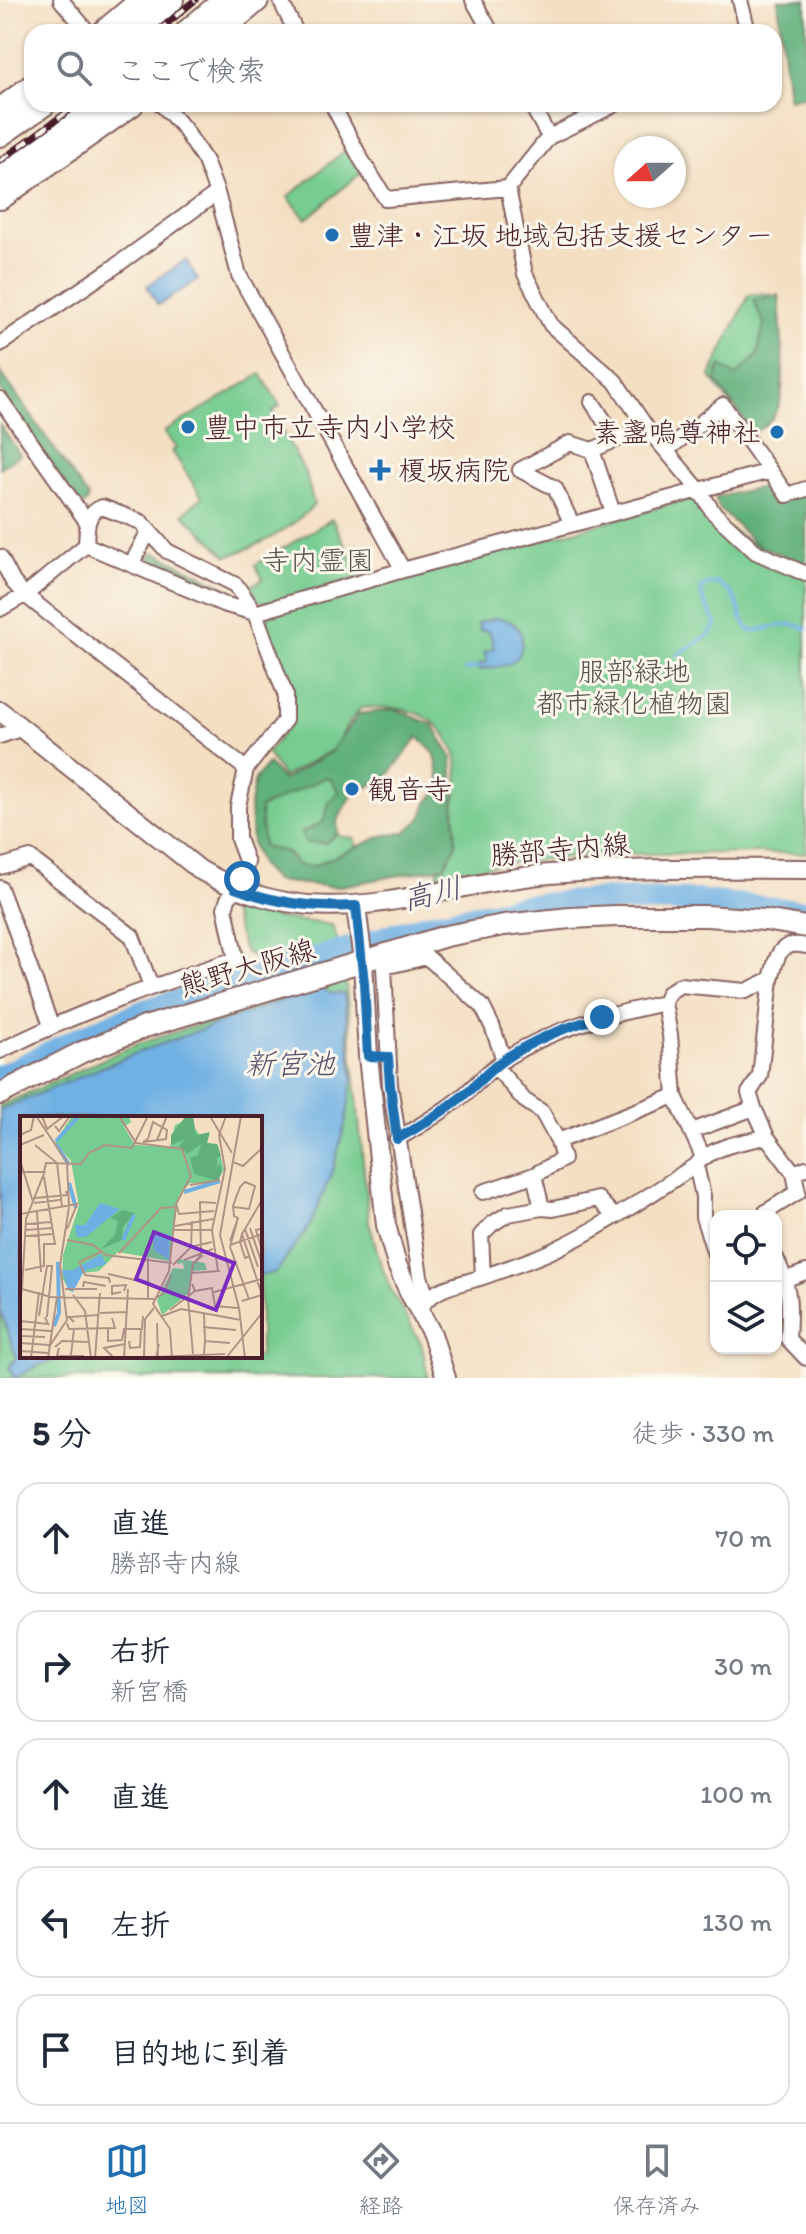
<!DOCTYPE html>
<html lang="ja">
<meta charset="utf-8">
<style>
body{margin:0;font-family:Itim,"Klee One",sans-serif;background:#f2f2f3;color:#1f2937}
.controls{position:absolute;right:24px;bottom:24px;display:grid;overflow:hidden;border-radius:16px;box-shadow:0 2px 6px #0004}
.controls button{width:72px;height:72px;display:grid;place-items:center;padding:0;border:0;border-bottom:2px solid #e0e1e3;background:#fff;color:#1f2937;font:40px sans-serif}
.compass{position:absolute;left:614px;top:136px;width:72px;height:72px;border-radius:50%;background:#fff;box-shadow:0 2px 6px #0004;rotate:249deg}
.stop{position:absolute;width:24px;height:24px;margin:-18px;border:6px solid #1f6fb2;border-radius:50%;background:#fff}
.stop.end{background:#1f6fb2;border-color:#fff;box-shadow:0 2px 8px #0008}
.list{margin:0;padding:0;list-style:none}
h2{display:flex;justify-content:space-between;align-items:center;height:104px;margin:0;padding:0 32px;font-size:34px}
h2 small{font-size:26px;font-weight:400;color:#747a83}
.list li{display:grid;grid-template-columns:52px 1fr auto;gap:24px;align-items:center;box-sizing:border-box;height:112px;margin:0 16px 16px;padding:0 16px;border:2px solid #e0e1e3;border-radius:24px}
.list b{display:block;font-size:30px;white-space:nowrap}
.list p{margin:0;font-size:26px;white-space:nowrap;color:#747a83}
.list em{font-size:26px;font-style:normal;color:#747a83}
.icon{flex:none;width:44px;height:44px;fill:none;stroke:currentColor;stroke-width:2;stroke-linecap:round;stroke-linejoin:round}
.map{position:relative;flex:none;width:806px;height:1378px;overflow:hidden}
.search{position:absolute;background:#fff;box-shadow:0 2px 6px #0004;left:24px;right:24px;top:24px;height:88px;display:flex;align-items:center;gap:20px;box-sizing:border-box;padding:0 28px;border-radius:24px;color:#747a83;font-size:30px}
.sheet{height:744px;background:#fff}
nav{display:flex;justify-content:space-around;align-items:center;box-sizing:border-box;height:112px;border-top:2px solid #e0e1e3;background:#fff;font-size:22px;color:#747a83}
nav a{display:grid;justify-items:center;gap:4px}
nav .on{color:#1f6fb2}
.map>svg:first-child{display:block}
.green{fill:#77cc91;stroke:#60765e;stroke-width:2;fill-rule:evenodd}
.forest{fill:#61b07b;stroke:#566853;stroke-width:2;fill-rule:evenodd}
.water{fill:#6fb0e3;stroke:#5c6887;stroke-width:2}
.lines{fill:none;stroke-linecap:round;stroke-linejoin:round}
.stream{stroke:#6fb0e3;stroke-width:4}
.river{stroke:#6fb0e3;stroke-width:24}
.minor-casing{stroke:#866260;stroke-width:18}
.tertiary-casing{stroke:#866260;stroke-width:22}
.secondary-casing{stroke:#866260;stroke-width:24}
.trunk-casing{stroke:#866260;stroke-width:28}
.minor{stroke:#fff;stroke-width:14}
.tertiary{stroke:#fff;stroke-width:18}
.secondary{stroke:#fff;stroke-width:20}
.trunk{stroke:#fff;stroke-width:24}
.rail-casing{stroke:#4a1f2b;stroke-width:7}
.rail{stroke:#fbf7ec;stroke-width:4;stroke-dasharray:12;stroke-linecap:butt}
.route{stroke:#1f6fb2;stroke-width:10}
.poi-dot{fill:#1f6fb2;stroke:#fbf7ec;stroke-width:3}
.labels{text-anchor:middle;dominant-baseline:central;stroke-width:6;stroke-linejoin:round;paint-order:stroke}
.poi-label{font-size:28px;fill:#4a1f2b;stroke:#fbf7ec;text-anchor:start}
.park-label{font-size:28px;fill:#58534a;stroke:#fbf7ec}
.street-label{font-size:28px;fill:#4a1f2b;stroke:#fbf7ec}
.water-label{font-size:30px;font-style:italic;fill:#57526b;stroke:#fbf7ec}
.inset-river{fill:none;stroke:#6fb0e3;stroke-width:4}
.inset-road{fill:none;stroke:#b09286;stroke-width:2}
.view{fill:#7b2cbf;fill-opacity:0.15;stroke:#7b2cbf;stroke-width:4}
.inset-edge{fill:none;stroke:#4a1f2b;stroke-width:4}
</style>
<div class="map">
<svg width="806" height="1378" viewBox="0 0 806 1378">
<rect width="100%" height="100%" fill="#fbf7ec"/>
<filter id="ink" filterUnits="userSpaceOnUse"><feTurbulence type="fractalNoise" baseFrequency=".0125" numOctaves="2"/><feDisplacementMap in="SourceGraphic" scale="16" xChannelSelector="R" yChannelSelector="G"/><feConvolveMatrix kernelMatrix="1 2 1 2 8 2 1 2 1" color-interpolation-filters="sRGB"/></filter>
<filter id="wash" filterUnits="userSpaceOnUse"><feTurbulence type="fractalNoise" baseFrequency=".006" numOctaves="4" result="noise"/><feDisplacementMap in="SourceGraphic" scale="32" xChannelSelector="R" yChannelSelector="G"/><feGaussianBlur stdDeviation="1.8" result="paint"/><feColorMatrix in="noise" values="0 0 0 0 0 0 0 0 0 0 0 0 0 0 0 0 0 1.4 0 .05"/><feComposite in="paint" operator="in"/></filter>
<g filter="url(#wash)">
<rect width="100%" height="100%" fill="#f4dfc3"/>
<path class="green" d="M347 149 361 173 306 219 288 197Z
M771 294 777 377 755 383 732 407 710 376 749 295Z
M261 374 280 406 272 412 306 474 314 505C289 530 261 546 227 556L183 514 202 497 172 451 176 448 164 432Z
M697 497 711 517 806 578V853L608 854 516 862 437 875C446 837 461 798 457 758 456 752 452 746 449 741 432 708 394 705 361 708L349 722 335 748 283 777 267 753 291 723 293 693 265 624 270 615Z
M332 519 361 577 266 604 258 600 251 586 263 579 255 565Z
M326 777 332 780 339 793C323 806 323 823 325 843L338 833 342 837 354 838 357 847 311 867 297 865 286 852 263 847 259 808Z
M236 906 278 918 332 925 338 942 325 948 264 963 244 951 231 910Z
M345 978 369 1222 381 1265 392 1292 422 1345 428 1378H0V1106L135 1045ZM22 1118H260V1356H22Z"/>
<path class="forest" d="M778 0H806V95L788 99Z
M779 295C780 322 787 382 779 405 774 419 765 427 753 433L715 379 721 366 736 376 757 356 764 323 753 300Z
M0 371 88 497 87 502 83 505 78 503 0 390Z
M0 425 20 455 0 468Z
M773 485 806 496V565L757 545 718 507 715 497Z
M156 553 230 589 231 593 229 597 225 598 150 563 149 558 151 554Z
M395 709 433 725 452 757 456 845 444 867 335 887 275 881 261 867 252 844 250 804 255 779 268 764 283 780 330 752 359 714ZM418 737 435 754 441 788 427 803 421 819 405 832 382 836 312 867 297 865 286 852 263 847 260 808 326 777 332 780 339 792 330 800 323 822 301 833 305 843H325L338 833 337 821 353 794 387 777Z"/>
<path class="water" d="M186 260 198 280 158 305 147 286Z
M496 618C502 619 509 619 514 624 526 634 524 655 511 663 502 668 489 667 479 670L477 665 487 662 484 652 494 649 490 633 484 630 480 631 478 623Z
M320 987 329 993 344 994 353 1078 346 1120 332 1173 310 1225 276 1272 260 1276V1118H22V1356H70L37 1366 15 1378 9 1368 16 1357 0 1309V1110L136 1053Z"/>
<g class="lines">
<path class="stream" d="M678 655C690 645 709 639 716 625 712 612 702 603 701 590L706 585 717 583C747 601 732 611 750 631 768 630 788 619 806 629
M465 670 478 667"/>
<path class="river" d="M0 1077 84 1036 145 1011 427 925 525 906 606 900 695 901 806 912"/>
</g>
</g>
<g filter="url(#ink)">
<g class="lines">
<defs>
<path id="minor" d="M61 0 88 32
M280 0 296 32
M473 0 491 32
M740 0 748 32
M161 104 183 127 205 161 217 193 239 275 403 570
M332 104 361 159 386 199 508 188
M531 104 549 137
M616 104 549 137 508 188 525 274 551 325 615 381 646 427
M0 344 110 270 217 193
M0 399 87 522
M592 402 616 439
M592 450 613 513
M667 450 723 405 787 495 806 489
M572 524 555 488 520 470 570 443 592 450 646 427 700 491 713 512 756 552 806 574
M0 557 13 582 25 595 246 769
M132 563 149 531
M0 609 25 595 86 545
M0 736 20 729
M0 867 30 858 132 936 151 986
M0 888 51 1025
M0 1051C76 1013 155 985 236 959L225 908 228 899 242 879 247 863 238 839V806L246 769 285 720V694L255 613 236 585 167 551 141 522 102 507C85 513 87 530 86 545L223 604 255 613 403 570 770 471
M754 1108 749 1093 760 1076 771 979
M692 1131 754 1108 767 1137
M397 1139C420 1126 443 1112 464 1095 478 1083 491 1068 506 1058 557 1026 606 1016 664 1003
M558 1141 675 1096
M703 1157 675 1096 670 1035 664 1003 668 993 680 985 746 991 771 979C777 957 778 940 806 946
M696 1165 703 1196V1217L716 1257
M534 1175 542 1208
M483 1192 534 1175 563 1159 558 1141 542 1112 524 1100 496 1067
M765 1216 766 1212 798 1192 794 1173
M776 1258C791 1290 790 1305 788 1339L806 1358
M483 1277 481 1235 492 1224 508 1214 542 1208 553 1209 598 1199 615 1217
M786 1279 806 1272
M427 1299 420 1276 390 1085 384 967 427 957 482 1006 492 1026 504 1060
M422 1305C437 1286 461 1284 483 1277 507 1268 534 1260 558 1248 606 1225 651 1194 696 1165 712 1146 743 1142 767 1137L794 1173 806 1168"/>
<path id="tertiary" d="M0 711 200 870C323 942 423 885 550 874 635 867 721 869 806 869
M356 906 363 962 368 1056 386 1225 397 1265 409 1292 432 1334 446 1378"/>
<path id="secondary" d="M0 1094 82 1052 145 1027 446 936 504 925 570 918 616 916H707L765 920 806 927"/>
<path id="trunk" d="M105 32 143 0
M134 32 171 0
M188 32 226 0
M218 32 256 0
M0 111 32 87
M0 134 43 104
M0 175 100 104
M0 197 131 104"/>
</defs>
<use href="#minor" class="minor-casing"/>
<use href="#tertiary" class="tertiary-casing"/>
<use href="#secondary" class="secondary-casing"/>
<use href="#trunk" class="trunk-casing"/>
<use href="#minor" class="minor"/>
<use href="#tertiary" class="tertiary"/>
<use href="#secondary" class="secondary"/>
<use href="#trunk" class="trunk"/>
<defs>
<path id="rail" d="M157 32 195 0
M0 161 78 104"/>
</defs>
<use href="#rail" class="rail-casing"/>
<use href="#rail" class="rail"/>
</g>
</g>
<g class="lines" filter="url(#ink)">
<path class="route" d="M242 879 235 888C274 903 314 908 356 906L364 983 368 1056 388 1057 390 1085 397 1139C420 1126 443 1112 464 1095 478 1083 491 1068 506 1058 535 1039 568 1026 602 1017"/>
</g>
<g class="poi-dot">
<circle cx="332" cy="235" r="8"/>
<circle cx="188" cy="427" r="8"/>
<circle cx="777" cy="432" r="8"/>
<path d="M376 458h8v8h8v8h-8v8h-8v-8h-8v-8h8z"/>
<circle cx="352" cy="789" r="8"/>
</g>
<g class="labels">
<g class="poi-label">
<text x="348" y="235">豊津・江坂 地域包括支援センター</text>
<text x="204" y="427">豊中市立寺内小学校</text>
<text x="761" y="432" text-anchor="end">素盞嗚尊神社</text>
<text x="398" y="470">榎坂病院</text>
<text x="368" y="789">観音寺</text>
</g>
<g class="park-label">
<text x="318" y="560">寺内霊園</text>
<text x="634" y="671">服部緑地<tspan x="634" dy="32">都市緑化植物園</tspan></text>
</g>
<g class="street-label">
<text transform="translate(560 849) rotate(-5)">勝部寺内線</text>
<text transform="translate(247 967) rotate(-16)">熊野大阪線</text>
</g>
<g class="water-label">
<text transform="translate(432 893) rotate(-13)">高川</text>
<text x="290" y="1063">新宮池</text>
</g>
</g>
<g transform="translate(20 1116)">
<rect width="242" height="242" fill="#f4dfc3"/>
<path d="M52 0 109 1 111 6 104 11 115 29 150 31 155 9 169 3 184 26 198 29 204 54 194 67H170L159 79 149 145 98 136 79 155 63 157 51 176 42 162 43 139 59 90 51 45 35 26ZM159 143 185 147 187 154 172 155 170 176 142 199 137 184 153 152 164 153 163 147 157 148Z" fill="#77cc91"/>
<path d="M166 0H173L176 19 190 16 187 27 197 28 201 40 197 42V52L200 47 202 56 198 65 174 58 170 42 178 39 181 28 167 38 159 30 165 23 151 29V19ZM102 94 115 97 103 111 102 124 81 133 95 119 98 105 90 102Z" fill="#61b07b"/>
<path d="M80 87 100 93 66 121H57L55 109H65ZM133 117 149 118V144L134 134ZM81 138 86 148 64 155 53 176 48 174 42 154H53Z" fill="#6fb0e3"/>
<path class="inset-river" d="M36 25 59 0M36 28 49 49M49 67 56 92M164 76 200 65M103 124 114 99M34 210 39 197 38 146"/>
<path class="inset-road" d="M16 0 47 46 49 91 40 149 47 204 29 231M22 0 27 13 44 0M99 0 116 27 162 33 171 60 156 88 149 155 133 188 150 213 152 242M221 0 200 119 219 192 225 242M191 2 212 37M35 10 39 15 50 0M0 19 11 14 14 0M128 23 123 26 146 23 147 14 133 6 128 23M137 24 147 0M0 29 24 19M15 29 37 47 42 91M0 44 13 86M213 46 223 50 242 32M0 56H24L26 47 61 48 69 37 85 29 112 32 128 0M170 69 200 64M15 82 47 79 46 75M14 87 40 84M17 96 21 156M0 98 57 88 47 113M217 106 210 131 229 183M6 108 31 106M155 110 193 103M230 112 241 145M225 113 238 151M240 113 236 114 242 134M6 114 32 112M153 114H192M222 118 220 126 225 142 230 140M6 120 33 118M47 124 73 129 86 139 152 147M210 125 218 102 214 100 213 90 220 71 225 66 235 70 229 93 214 91M24 128H35L24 61M210 129 242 118M171 131 172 105M81 136 59 146 65 159 89 162 90 167M99 137 141 92 157 91 159 98 194 95M181 139 180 86 196 87M164 144 193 133M173 148 182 140 181 139 173 148 168 182 173 238M153 149 171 131 192 126M5 154 24 150V127M198 155 192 114 205 53 199 19 206 0M172 157 200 155M88 158 128 167M63 171 64 166 86 170M2 173 6 103 25 55M45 173H77M175 175 192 172 195 190 218 192M101 176 92 178V170L106 169 104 175M194 176 242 163M53 179 65 195 71 242M128 182V142M0 183 2 173 31 181 134 183 144 177 151 159M222 185 242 179 222 118 242 84M150 194 175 175 172 168M80 197 106 196M184 198 185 225M19 200 27 150H32L27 201M142 200 161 193 221 204M0 205 28 208 25 201M54 206 49 201 79 199M47 207 49 213 95 212 92 202M137 207 138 241M183 211 216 214M88 212V225L102 224 104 213H122L123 200M0 213 31 215M0 220 25 221M109 225 110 232 120 231 121 213M0 227 29 229M139 228 136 241 205 238M35 231 42 225 69 226M39 232 37 240H64M0 235 28 237M184 238 185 225 210 227M51 239 54 213M11 242 19 176M28 242 37 181M75 242 80 177M94 242 84 232 105 228M104 242 108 173M124 242 125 203 134 192M206 242 242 197"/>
<path class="view" d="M134 116 214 147 196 194 116 163Z"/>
<rect width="242" height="242" class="inset-edge"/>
</g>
</svg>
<div class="controls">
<button><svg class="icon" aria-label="locate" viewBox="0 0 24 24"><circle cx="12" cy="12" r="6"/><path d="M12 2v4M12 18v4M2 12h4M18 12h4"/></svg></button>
<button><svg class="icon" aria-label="layers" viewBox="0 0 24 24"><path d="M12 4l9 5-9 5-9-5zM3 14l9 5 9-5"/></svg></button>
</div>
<svg class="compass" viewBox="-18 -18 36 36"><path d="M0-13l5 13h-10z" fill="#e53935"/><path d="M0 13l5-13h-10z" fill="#747a83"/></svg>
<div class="stop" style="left:242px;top:879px"></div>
<div class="stop end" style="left:602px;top:1017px"></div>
<div class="search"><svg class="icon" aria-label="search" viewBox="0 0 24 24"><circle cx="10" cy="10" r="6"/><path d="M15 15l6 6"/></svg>ここで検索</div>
</div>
<section class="sheet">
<h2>5 分<small>徒歩 · 330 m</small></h2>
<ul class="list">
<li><svg class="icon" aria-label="ahead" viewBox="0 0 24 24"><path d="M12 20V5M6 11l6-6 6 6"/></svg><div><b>直進</b><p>勝部寺内線</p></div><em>70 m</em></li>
<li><svg class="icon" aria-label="right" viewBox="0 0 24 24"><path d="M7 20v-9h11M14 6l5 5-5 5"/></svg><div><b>右折</b><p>新宮橋</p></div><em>30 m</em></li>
<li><svg class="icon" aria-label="ahead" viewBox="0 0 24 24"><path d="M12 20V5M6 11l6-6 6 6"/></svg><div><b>直進</b></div><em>100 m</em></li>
<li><svg class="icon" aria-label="left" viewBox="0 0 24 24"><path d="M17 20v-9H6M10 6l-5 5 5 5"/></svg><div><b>左折</b></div><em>130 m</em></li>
<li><svg class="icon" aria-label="arrive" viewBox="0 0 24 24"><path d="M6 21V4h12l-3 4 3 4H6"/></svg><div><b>目的地に到着</b></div></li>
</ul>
</section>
<nav>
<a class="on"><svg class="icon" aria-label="map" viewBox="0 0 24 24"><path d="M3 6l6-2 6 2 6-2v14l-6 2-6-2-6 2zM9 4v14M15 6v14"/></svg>地図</a>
<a><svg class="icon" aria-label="directions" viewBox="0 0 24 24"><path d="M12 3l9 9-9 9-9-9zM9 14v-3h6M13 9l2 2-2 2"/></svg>経路</a>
<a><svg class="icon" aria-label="saved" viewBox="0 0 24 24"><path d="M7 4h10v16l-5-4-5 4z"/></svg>保存済み</a>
</nav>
